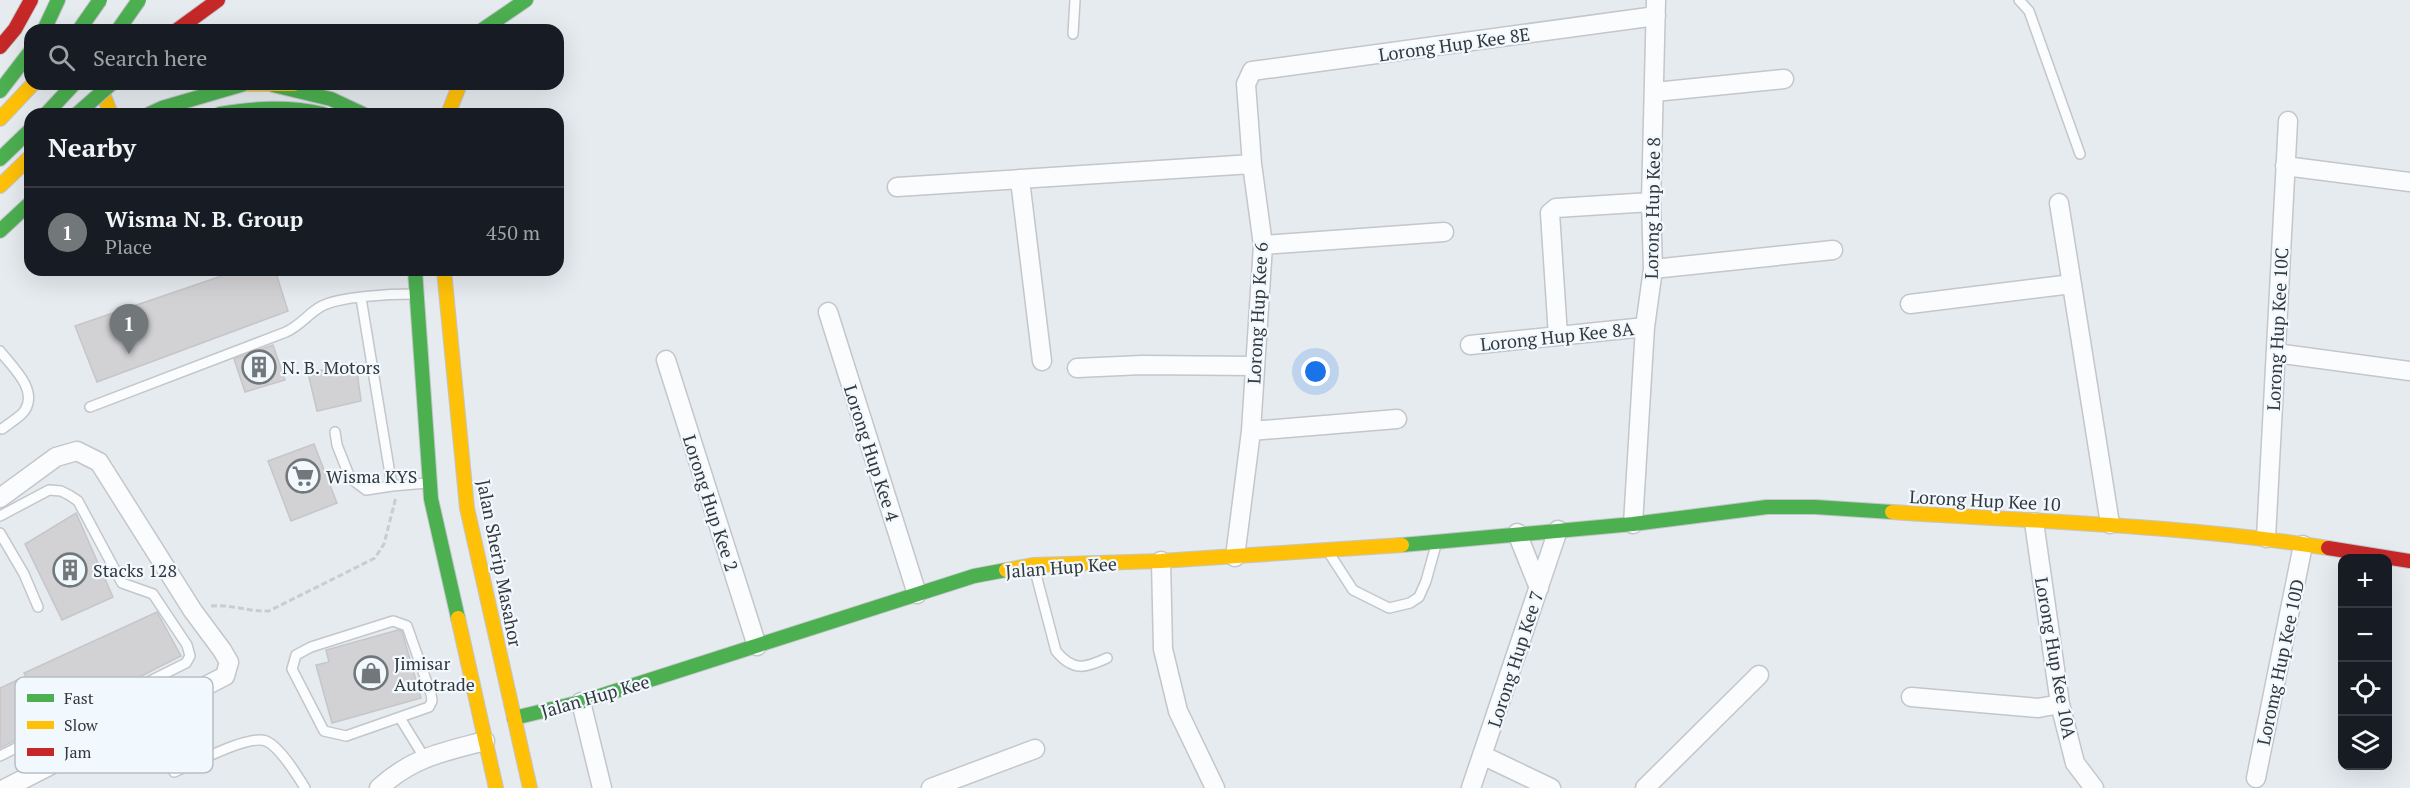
<!DOCTYPE html>
<meta charset="utf-8">
<style>
body{margin:0;font-family:"PT Serif",serif;background:#20242c;color:#f1f3f6}
.controls{position:absolute;right:18px;bottom:18px;display:grid;overflow:hidden;border-radius:12px;box-shadow:0 6px 24px #0002}
.controls button{width:54px;height:54px;display:grid;place-items:center;padding:0;border:0;border-bottom:2px solid #363941;background:#171b24;color:#f1f3f6;font:30px sans-serif}
.you{position:absolute;left:1316px;top:372px;width:21px;height:21px;margin:-15px;border:4px solid #fff;border-radius:50%;background:#1a73e8;box-shadow:0 0 0 9px #1a73e833}
.badge{display:grid;place-items:center;width:39px;height:39px;border-radius:50%;background:#72777a;color:#fff;font-size:20px;font-weight:700}
.pin{position:absolute;translate:-50% -50px;filter:drop-shadow(0 2px 3px #0008)}
.pin::after{content:'';position:absolute;top:32px;width:21px;height:18px;background:inherit;clip-path:polygon(0 0,100% 0,50% 100%)}
.list{margin:0;padding:0;list-style:none}
h2{display:flex;justify-content:space-between;align-items:center;height:78px;margin:0;padding:0 24px;font-size:26px}
h2 small{font-size:20px;font-weight:400;color:#9ea1a6}
.list li{display:grid;grid-template-columns:39px 1fr auto;gap:18px;align-items:center;box-sizing:border-box;height:90px;padding:0 24px;border-top:2px solid #363941}
.list b{display:block;font-size:22px;white-space:nowrap}
.list p{margin:0;font-size:20px;white-space:nowrap;color:#9ea1a6}
.list em{font-size:20px;font-style:normal;color:#9ea1a6}
.icon{flex:none;width:33px;height:33px;fill:none;stroke:currentColor;stroke-width:2;stroke-linecap:round;stroke-linejoin:round}
.map{position:relative;flex:none;width:2410px;height:788px;overflow:hidden}
.search{position:absolute;background:#171b24;box-shadow:0 6px 24px #0002;left:24px;top:24px;width:540px;height:66px;display:flex;align-items:center;gap:15px;box-sizing:border-box;padding:0 21px;border-radius:18px;color:#9ea1a6;font-size:22px}
.panel{position:absolute;background:#171b24;box-shadow:0 6px 24px #0002;left:24px;top:108px;width:540px;height:168px;border-radius:18px}
.map>svg:first-child{display:block}
.building{fill:#d2d2d5;stroke:#c6c6c9;stroke-width:1.5}
.lines{fill:none;stroke-linecap:round;stroke-linejoin:round}
.lane-casing{stroke:#c3c6ca;stroke-width:12}
.street-casing{stroke:#c3c6ca;stroke-width:21}
.fast-casing{stroke:#c3c6ca;stroke-width:16}
.slow-casing{stroke:#c3c6ca;stroke-width:16}
.jam-casing{stroke:#c3c6ca;stroke-width:16}
.path{stroke:#caccce;stroke-width:3;stroke-dasharray:6 3;stroke-linecap:butt}
.lane{stroke:#fbfcfd;stroke-width:9}
.street{stroke:#fbfcfd;stroke-width:18}
.fast{stroke:#4caf50;stroke-width:14}
.slow{stroke:#ffc107;stroke-width:14}
.jam{stroke:#c62828;stroke-width:14}
.fast-bridge-casing{stroke:#c1beca;stroke-width:16;stroke-linecap:butt}
.fast-bridge{stroke:#4caf50;stroke-width:14}
.labels{text-anchor:middle;dominant-baseline:central;stroke-width:4.5;stroke-linejoin:round;paint-order:stroke}
.street-label{font-size:18px;fill:#34383b;stroke:#f1f9ff}
.poi-label{font-size:18px;fill:#34383b;stroke:#f1f9ff;text-anchor:start}
.key{fill:#f1f9ff;stroke:#b8bfc4;stroke-width:1.5}
.key-label{font-size:16px;fill:#34383b}
</style>
<div class="map">
<svg width="2410" height="788" viewBox="0 0 2410 788">
<rect width="100%" height="100%" fill="#e6ebf0"/>
<path class="building" d="M239 270H275L288 311 97 382 75 326Z
M273 345 285 380 245 392 234 359Z
M356 363 361 401 317 411 308 373Z
M314 444 337 503 291 521 268 461Z
M76 513 113 597 62 620 25 544Z
M157 612 181 656 0 748V688L26 676 24 673Z
M398 630 402 631 405 642 421 698 332 723 316 665 329 662 326 650Z"/>
<g class="lines">
<defs>
<path id="lane" d="M2019 0 2029 11 2080 154
M1073 34 1075 0
M361 298 392 486 427 483
M0 351C12 367 38 389 25 410 21 417 9 423 2 429
M90 407 286 332C301 325 308 314 320 307 339 296 392 294 415 294
M335 432 337 445 350 478 366 490 392 486
M0 516 49 490 61 491 69 495 78 501 122 583 153 594 187 645 190 656 186 663 0 756
M0 533 24 574 38 607
M1329 553 1353 590 1389 608 1410 603 1419 597 1426 581 1436 545
M1034 567 1056 651C1073 672 1086 668 1107 658
M393 621 407 626 431 694 432 701 429 707 346 736 324 731 292 669 296 655 311 647Z
M400 718 424 757
M174 772C193 764 249 734 266 741 280 747 297 775 305 788"/>
<path id="street" d="M1655 92 1784 79
M2285 166 2410 182
M1020 180 1042 361
M897 187 1252 164
M2059 203 2110 524
M1263 245 1444 232
M1653 269 1833 250
M1910 304 2072 284
M828 312 917 594
M1558 336 1550 213 1556 208 1651 202
M1470 345 1645 327
M2276 353 2410 371
M666 360 757 646
M1077 368 1142 365 1254 366
M1251 431 1397 419
M0 498 56 457 77 451 99 462 193 611 222 650 229 662 225 676 6 788
M2034 522 2060 704 2075 763 2094 788
M1633 524 1645 327 1653 269 1651 202 1656 0
M1517 533 1539 588
M2266 538 2288 121
M1235 557 1251 431 1263 245 1252 164 1246 84 1252 71 1656 16
M1161 561 1163 649 1178 711 1215 788
M1911 697 2038 708 2060 704
M581 702 602 788
M1484 756 1551 788
M2256 778 2303 545
M379 788C413 757 443 752 485 741
M931 788 1035 749
M1471 788 1558 530
M1645 788 1759 675"/>
<path id="fast" d="M44 30 58 0
M482 30 526 0
M273 85 331 99 363 114
M0 91 30 52
M46 114 74 84
M149 114 162 108 244 84
M220 114C255 108 288 106 323 114
M0 159 30 130
M0 231 30 203
M415 270 431 499 458 618
M1402 545 1633 524 1767 507H1815L1892 512
M514 718 581 702 974 576 1006 570"/>
<path id="slow" d="M99 84 111 114
M249 84H294
M448 114 460 84
M0 119 33 84
M0 186 30 157
M444 270 467 508 530 788
M1892 512C2038 522 2184 525 2328 548
M1006 570 1033 565 1161 561 1402 545
M458 618 496 788"/>
<path id="jam" d="M177 30 218 0
M0 47 15 29 31 0
M2328 548 2410 561"/>
</defs>
<use href="#lane" class="lane-casing"/>
<use href="#street" class="street-casing"/>
<use href="#fast" class="fast-casing"/>
<use href="#slow" class="slow-casing"/>
<use href="#jam" class="jam-casing"/>
<path class="path" d="M211 606C231 604 249 612 269 611L375 558 384 544 396 497"/>
<use href="#lane" class="lane"/>
<use href="#street" class="street"/>
<use href="#fast" class="fast"/>
<use href="#slow" class="slow"/>
<use href="#jam" class="jam"/>
<defs>
<path id="fast-bridge" d="M79 30 100 0
M118 30 139 0
M77 114 111 84"/>
</defs>
<use href="#fast-bridge" class="fast-bridge-casing"/>
<use href="#fast-bridge" class="fast-bridge"/>
</g>
<defs>
<symbol id="building-ring" viewBox="-11 -11 22 22"><circle r="9.5" fill="#f1f9ff" stroke="#72777a" stroke-width="1.5"/><path d="M-4-6H4V6H1V3H-1V6H-4ZM-2.5-4.3h1.7v1.8h-1.7ZM.8-4.3h1.7v1.8H.8ZM-2.5-1h1.7V.8h-1.7ZM.8-1h1.7V.8H.8Z" fill="#72777a"/></symbol>
<symbol id="supermarket-ring" viewBox="-11 -11 22 22"><circle r="9.5" fill="#f1f9ff" stroke="#72777a" stroke-width="1.5"/><path d="M-6-5.5h2.5l.6 2H6L4.5 2H-2.5L-4.4-4H-6ZM-1.5 3.2a1.3 1.3 0 1 0 .1 0ZM3 3.2a1.3 1.3 0 1 0 .1 0Z" fill="#72777a"/></symbol>
<symbol id="shop-ring" viewBox="-11 -11 22 22"><circle r="9.5" fill="#f1f9ff" stroke="#72777a" stroke-width="1.5"/><path d="M-5-2.5h2.3a2.7 3.5 0 0 1 5.4 0H5L5.5 6h-11ZM-1.5-2.5h3a1.5 2.3 0 0 0-3 0Z" fill="#72777a"/></symbol>
</defs>
<g fill-rule="evenodd">
<use href="#building-ring" x="240" y="348" width="38" height="38"/>
<use href="#supermarket-ring" x="284" y="457" width="38" height="38"/>
<use href="#building-ring" x="51" y="551" width="38" height="38"/>
<use href="#shop-ring" x="352" y="654" width="38" height="38"/>
</g>
<g class="labels">
<g class="street-label">
<text transform="translate(1454 44) rotate(-8)">Lorong Hup Kee 8E</text>
<text transform="translate(1652 208) rotate(-89)">Lorong Hup Kee 8</text>
<text transform="translate(1257 313) rotate(-87)">Lorong Hup Kee 6</text>
<text transform="translate(2277 329) rotate(-87)">Lorong Hup Kee 10C</text>
<text transform="translate(1557 336) rotate(-6)">Lorong Hup Kee 8A</text>
<text transform="translate(872 453) rotate(72)">Lorong Hup Kee 4</text>
<text transform="translate(1985 500) rotate(3)">Lorong Hup Kee 10</text>
<text transform="translate(711 503) rotate(72)">Lorong Hup Kee 2</text>
<text transform="translate(500 563) rotate(79)">Jalan Sherip Masahor</text>
<text transform="translate(1061 567) rotate(-4)">Jalan Hup Kee</text>
<text transform="translate(2056 658) rotate(80)">Lorong Hup Kee 10A</text>
<text transform="translate(1515 659) rotate(-72)">Lorong Hup Kee 7</text>
<text transform="translate(2280 662) rotate(-78)">Loromg Hup Kee 10D</text>
<text transform="translate(595 696) rotate(-16)">Jalan Hup Kee</text>
</g>
<g class="poi-label">
<text x="282" y="367">N. B. Motors</text>
<text x="326" y="476">Wisma KYS</text>
<text x="93" y="570">Stacks 128</text>
<text x="394" y="663">Jimisar<tspan x="394" dy="21">Autotrade</tspan></text>
</g>
</g>
<rect x="15" y="677" width="198" height="96" rx="9" class="key"/>
<rect x="27" y="694" width="27" height="8" fill="#4caf50"/>
<rect x="27" y="721" width="27" height="8" fill="#ffc107"/>
<rect x="27" y="748" width="27" height="8" fill="#c62828"/>
<g class="key-label">
<text x="64" y="704">Fast</text>
<text x="64" y="731">Slow</text>
<text x="64" y="758">Jam</text>
</g>
</svg>
<div class="controls">
<button>+</button>
<button>−</button>
<button><svg class="icon" aria-label="locate" viewBox="0 0 24 24"><circle cx="12" cy="12" r="6"/><path d="M12 2v4M12 18v4M2 12h4M18 12h4"/></svg></button>
<button><svg class="icon" aria-label="layers" viewBox="0 0 24 24"><path d="M12 4l9 5-9 5-9-5zM3 14l9 5 9-5"/></svg></button>
</div>
<div class="you"></div>
<div class="pin badge" style="left:129px;top:354px">1</div>
<div class="search"><svg class="icon" aria-label="search" viewBox="0 0 24 24"><circle cx="10" cy="10" r="6"/><path d="M15 15l6 6"/></svg>Search here</div>
<section class="panel">
<h2>Nearby<small></small></h2>
<ul class="list">
<li><span class="badge">1</span><div><b>Wisma N. B. Group</b><p>Place</p></div><em>450 m</em></li>
</ul>
</section>
</div>
